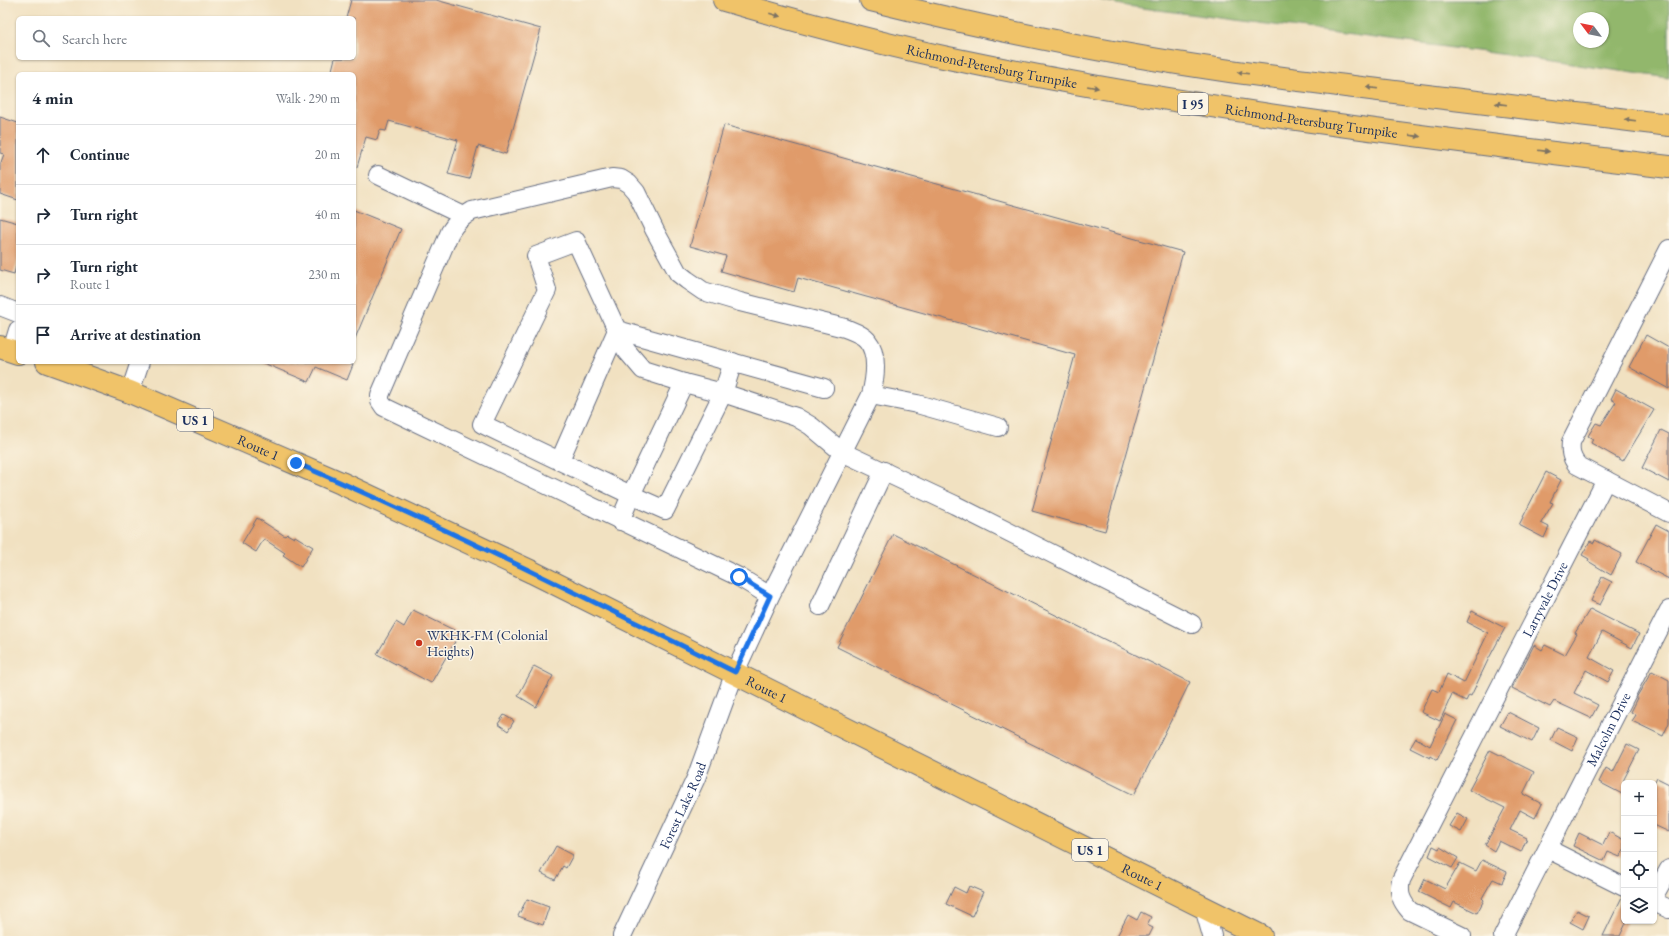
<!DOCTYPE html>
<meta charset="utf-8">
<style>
body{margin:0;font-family:"EB Garamond",serif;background:#f6f6f7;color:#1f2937}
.controls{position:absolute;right:12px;bottom:12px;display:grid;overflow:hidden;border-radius:6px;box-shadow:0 1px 3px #0004}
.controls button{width:36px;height:36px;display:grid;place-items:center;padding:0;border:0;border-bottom:1px solid #e0e1e3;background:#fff;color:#1f2937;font:20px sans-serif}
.compass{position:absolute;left:1573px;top:12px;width:36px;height:36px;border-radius:50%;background:#fff;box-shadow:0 1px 3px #0004;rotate:302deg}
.stop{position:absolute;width:12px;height:12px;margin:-9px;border:3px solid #1a73e8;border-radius:50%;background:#fff}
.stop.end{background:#1a73e8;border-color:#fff;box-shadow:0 1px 4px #0008}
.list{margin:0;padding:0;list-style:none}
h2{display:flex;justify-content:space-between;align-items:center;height:52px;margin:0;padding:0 16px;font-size:17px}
h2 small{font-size:13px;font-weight:400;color:#747a83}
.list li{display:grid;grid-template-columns:26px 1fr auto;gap:12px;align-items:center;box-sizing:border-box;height:60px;padding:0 16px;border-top:1px solid #e0e1e3}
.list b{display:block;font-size:15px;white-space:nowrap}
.list p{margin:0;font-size:13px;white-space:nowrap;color:#747a83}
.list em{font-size:13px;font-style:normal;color:#747a83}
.icon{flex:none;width:22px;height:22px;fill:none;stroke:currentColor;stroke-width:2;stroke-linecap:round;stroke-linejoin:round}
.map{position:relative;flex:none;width:1669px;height:936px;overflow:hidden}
.search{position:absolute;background:#fff;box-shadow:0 1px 3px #0004;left:16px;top:16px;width:340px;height:44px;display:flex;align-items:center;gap:10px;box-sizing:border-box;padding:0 14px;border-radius:6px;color:#747a83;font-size:15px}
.panel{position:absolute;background:#fff;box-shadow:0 1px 3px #0004;left:16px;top:72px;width:340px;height:292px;border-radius:6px}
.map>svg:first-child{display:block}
.forest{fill:#92b76c;stroke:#567365;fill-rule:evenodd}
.building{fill:#e09b6b}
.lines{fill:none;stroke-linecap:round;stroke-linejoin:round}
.minor-casing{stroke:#666d81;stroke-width:20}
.major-casing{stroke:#666d81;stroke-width:24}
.highway-casing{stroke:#666d81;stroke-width:24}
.minor{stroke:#fff;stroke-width:18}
.major{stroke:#f0c369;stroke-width:22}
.highway{stroke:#f0c369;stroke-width:22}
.oneway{fill:#7b7263}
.route{stroke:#1a73e8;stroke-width:5}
.poi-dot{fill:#c8321e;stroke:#fcf5e5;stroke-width:1.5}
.labels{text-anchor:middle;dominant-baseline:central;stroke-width:3;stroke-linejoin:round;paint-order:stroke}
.shield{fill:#fcf5e5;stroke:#5e6a86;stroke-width:1}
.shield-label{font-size:13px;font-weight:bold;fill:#1b2f5e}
.street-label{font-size:14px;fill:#1b2f5e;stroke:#fcf5e5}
.poi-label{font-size:14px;fill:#1b2f5e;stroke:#fcf5e5;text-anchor:start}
</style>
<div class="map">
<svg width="1669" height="936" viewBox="0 0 1669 936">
<rect width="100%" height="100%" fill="#fcf5e5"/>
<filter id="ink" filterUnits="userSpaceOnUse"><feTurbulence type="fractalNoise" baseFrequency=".025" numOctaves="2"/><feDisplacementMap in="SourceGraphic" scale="8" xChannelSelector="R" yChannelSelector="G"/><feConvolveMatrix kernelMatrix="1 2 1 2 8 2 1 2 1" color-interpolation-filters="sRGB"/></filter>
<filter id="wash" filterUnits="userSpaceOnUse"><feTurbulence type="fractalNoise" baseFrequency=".012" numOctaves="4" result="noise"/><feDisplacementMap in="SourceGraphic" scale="16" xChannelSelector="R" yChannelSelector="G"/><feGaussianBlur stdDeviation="0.9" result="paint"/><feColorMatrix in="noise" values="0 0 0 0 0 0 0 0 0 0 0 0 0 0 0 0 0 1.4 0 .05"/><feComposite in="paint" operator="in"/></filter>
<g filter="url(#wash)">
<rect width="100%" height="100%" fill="#f1e1c1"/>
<path class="forest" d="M1100 0H1669V78L1523 57 1127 6ZM1579 18H1603V42H1579Z"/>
<g id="blocks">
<path class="building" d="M351 0H436L541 29 506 154 478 146 469 179 448 174 458 140 389 121 386 131 380 130 377 140 366 137 357 167 354 166V74H331L335 58H354V18H346Z
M0 117 18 123V200L0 194V165L4 154 0 153Z
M724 125 1183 252 1105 531 1032 511 1075 355 798 278 794 292 721 271 726 256 690 246Z
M354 210 401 229 354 341Z
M0 218 18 223V259L14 274 0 270Z
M1646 335 1669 348V389L1629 367Z
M261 362H345L353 365 347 380 316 367 309 382Z
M1616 389 1654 410 1623 461 1591 443 1593 439 1588 436 1596 423 1601 425 1616 402 1611 399Z
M1661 430 1669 434V482L1642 468Z
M1546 472 1561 480 1550 502 1553 503 1541 523 1549 527 1544 538 1519 525Z
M257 518 285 536 287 534 294 538 295 536 313 547 301 567 283 555 285 553 264 539 256 552 242 543Z
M1656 524 1669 531V579L1636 562Z
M893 534 1190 682 1134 795 837 647Z
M1595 540 1622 554 1611 575 1588 561 1589 559 1582 555 1590 541 1594 543Z
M1602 577 1612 582 1600 605 1591 601Z
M1590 609 1639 634 1632 648 1602 632 1589 657 1614 671 1608 682 1586 670 1574 693 1598 705 1591 718 1554 701 1550 707 1512 688 1534 645 1542 650 1545 645 1565 655 1577 634 1575 633Z
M413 610 460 633 431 683 377 654 396 622 404 627Z
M1472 611 1505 628 1488 660 1471 696 1469 695 1466 701 1452 694 1440 721 1421 712 1432 689 1439 692 1447 674 1464 683 1488 633 1467 622Z
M534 666 553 676 536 707 518 696Z
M1652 671 1669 680V723L1663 736 1632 721 1636 715 1631 712 1638 698H1636Z
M1508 712 1539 728 1532 742 1500 726Z
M1445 714 1457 720 1437 760 1431 756 1430 758 1410 748 1416 738 1430 746Z
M504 715 514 721 508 731 498 724Z
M1557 727 1578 737 1572 751 1551 740Z
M1627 744 1639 750 1624 779V795L1599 782 1606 768 1613 772Z
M1490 750 1534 772 1523 794 1542 804 1535 818 1520 810 1510 830 1527 838 1521 852 1499 841 1494 851 1485 845 1505 808 1469 790Z
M1657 778 1669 784V832L1654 825V784Z
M1457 813 1468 819 1461 832 1449 826Z
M1609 832 1624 840V850L1620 857 1608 852 1604 861 1573 846 1579 833 1603 845Z
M556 846 573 855 566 868 563 866 555 880 541 873Z
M1433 846 1439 849 1440 847 1458 858 1452 868 1429 856Z
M1482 860 1507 872 1502 883 1493 879 1482 898 1484 900 1477 913 1454 902 1451 908 1419 892 1425 879 1445 889 1460 863 1476 871Z
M969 886 983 892 972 916 946 904 954 887 966 893Z
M1622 897H1624V921H1627L1620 936H1603Z
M527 899 549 907 543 925 518 916Z
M1577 910 1589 916 1583 929 1570 922Z
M1141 912 1151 917 1147 925 1153 928 1149 936H1117L1128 915 1137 920Z"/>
</g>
</g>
<g filter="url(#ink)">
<use href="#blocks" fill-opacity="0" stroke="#666d81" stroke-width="1"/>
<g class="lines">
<defs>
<g id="minor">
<path d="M378 175 464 216"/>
<path d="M1669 249 1571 442C1570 452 1571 457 1577 465L1669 513"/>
<path d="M0 306 18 313"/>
<path d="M617 330 626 350 643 370 684 383 631 495 665 510 723 393 796 417 811 426 842 452 955 505 1192 624"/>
<path d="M12 350 18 330"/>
<path d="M684 383 723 393 733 362"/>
<path d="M130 392 140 362"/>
<path d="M871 395 917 404 998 427"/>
<path d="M560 460 617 330"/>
<path d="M620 521 631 495 482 424 547 290 536 256 576 241 617 330 824 388"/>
<path d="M820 606 884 471"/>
<path d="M1548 849 1624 887"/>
<path d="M1654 896 1669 869"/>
<path d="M1654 902 1669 909"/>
<path d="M1204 908 1212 936"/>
<path id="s1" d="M622 936 696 778 735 672 770 596 871 395C875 379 879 354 867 340 862 334 852 331 845 328L740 302 703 291 687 280 678 273 655 231 636 192 629 184 621 179 612 178 472 211C463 216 456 222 450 232L380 395V401L384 407 739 577 770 596"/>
<path id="s2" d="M1462 936 1410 911C1401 901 1398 893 1401 880L1606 480"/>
<path id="s3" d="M1503 936 1669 610"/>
</g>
<g id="major">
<path d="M0 347 18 353"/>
<path id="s4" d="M47 362 130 392 341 483 532 572 1261 936"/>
</g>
<g id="highway">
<path id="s5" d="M724 0C800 22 876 43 953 59 1190 109 1429 138 1669 167"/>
<path d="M871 0C989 29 1109 54 1230 71 1376 91 1523 107 1669 125"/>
</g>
</defs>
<use href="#minor" class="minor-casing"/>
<use href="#major" class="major-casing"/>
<use href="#highway" class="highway-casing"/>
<use href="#minor" class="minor"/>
<use href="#major" class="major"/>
<use href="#highway" class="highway"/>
</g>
<defs><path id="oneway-solid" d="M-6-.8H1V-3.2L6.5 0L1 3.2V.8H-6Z"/></defs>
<g class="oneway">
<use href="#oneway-solid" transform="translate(775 15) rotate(16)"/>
<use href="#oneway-solid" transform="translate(1243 73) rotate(-173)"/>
<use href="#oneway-solid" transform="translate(1093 87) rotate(10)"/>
<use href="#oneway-solid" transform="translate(1372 88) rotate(-173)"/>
<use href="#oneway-solid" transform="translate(1501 104) rotate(-173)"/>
<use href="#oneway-solid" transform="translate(1630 120) rotate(-173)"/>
<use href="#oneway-solid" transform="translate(1415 136) rotate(7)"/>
<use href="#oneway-solid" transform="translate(1544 151) rotate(7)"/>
</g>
</g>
<g class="lines" filter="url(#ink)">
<path class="route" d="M296 463C445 527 590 600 735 672L770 596 739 577"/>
</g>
<circle class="poi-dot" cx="419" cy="643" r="4"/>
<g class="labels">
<g class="shield">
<rect x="1178" y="93" width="30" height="22" rx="3"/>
<rect x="177" y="409" width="36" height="22" rx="3"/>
<rect x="1072" y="839" width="36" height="22" rx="3"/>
</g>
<g class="shield-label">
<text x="1193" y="104">I 95</text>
<text x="195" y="420">US 1</text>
<text x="1090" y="850">US 1</text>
</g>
<g class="street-label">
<text stroke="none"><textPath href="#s5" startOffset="276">Richmond-Petersburg Turnpike</textPath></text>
<text stroke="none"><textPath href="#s5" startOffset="600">Richmond-Petersburg Turnpike</textPath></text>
<text stroke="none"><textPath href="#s4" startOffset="228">Route 1</textPath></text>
<text stroke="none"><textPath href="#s2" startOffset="407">Larryvale Drive</textPath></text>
<text stroke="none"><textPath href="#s4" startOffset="791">Route 1</textPath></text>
<text stroke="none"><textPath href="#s3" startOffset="232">Malcolm Drive</textPath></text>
<text stroke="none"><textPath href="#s1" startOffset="144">Forest Lake Road</textPath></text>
<text stroke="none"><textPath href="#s4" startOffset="1211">Route 1</textPath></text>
</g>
<g class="poi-label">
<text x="427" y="635">WKHK-FM (Colonial<tspan x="427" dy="16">Heights)</tspan></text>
</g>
</g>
</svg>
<div class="controls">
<button>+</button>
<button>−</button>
<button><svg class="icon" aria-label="locate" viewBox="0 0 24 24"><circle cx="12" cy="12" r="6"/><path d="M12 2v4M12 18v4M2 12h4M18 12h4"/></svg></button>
<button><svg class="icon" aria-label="layers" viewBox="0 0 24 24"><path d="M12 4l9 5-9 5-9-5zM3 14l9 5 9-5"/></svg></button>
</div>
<svg class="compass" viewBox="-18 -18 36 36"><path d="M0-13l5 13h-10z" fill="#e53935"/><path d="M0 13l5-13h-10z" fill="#747a83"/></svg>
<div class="stop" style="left:739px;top:577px"></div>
<div class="stop end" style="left:296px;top:463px"></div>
<div class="search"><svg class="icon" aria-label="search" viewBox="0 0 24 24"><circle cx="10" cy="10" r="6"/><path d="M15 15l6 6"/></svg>Search here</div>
<section class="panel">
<h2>4 min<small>Walk · 290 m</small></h2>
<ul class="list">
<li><svg class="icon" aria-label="ahead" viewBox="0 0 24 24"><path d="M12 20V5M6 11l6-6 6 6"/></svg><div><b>Continue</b></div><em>20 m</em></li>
<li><svg class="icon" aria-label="right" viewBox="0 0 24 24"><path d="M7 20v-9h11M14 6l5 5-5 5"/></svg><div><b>Turn right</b></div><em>40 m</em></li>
<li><svg class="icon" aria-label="right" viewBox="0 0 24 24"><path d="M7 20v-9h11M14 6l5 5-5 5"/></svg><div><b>Turn right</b><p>Route 1</p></div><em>230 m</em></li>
<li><svg class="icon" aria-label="arrive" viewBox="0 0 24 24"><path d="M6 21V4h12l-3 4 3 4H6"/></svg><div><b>Arrive at destination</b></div></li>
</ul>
</section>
</div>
